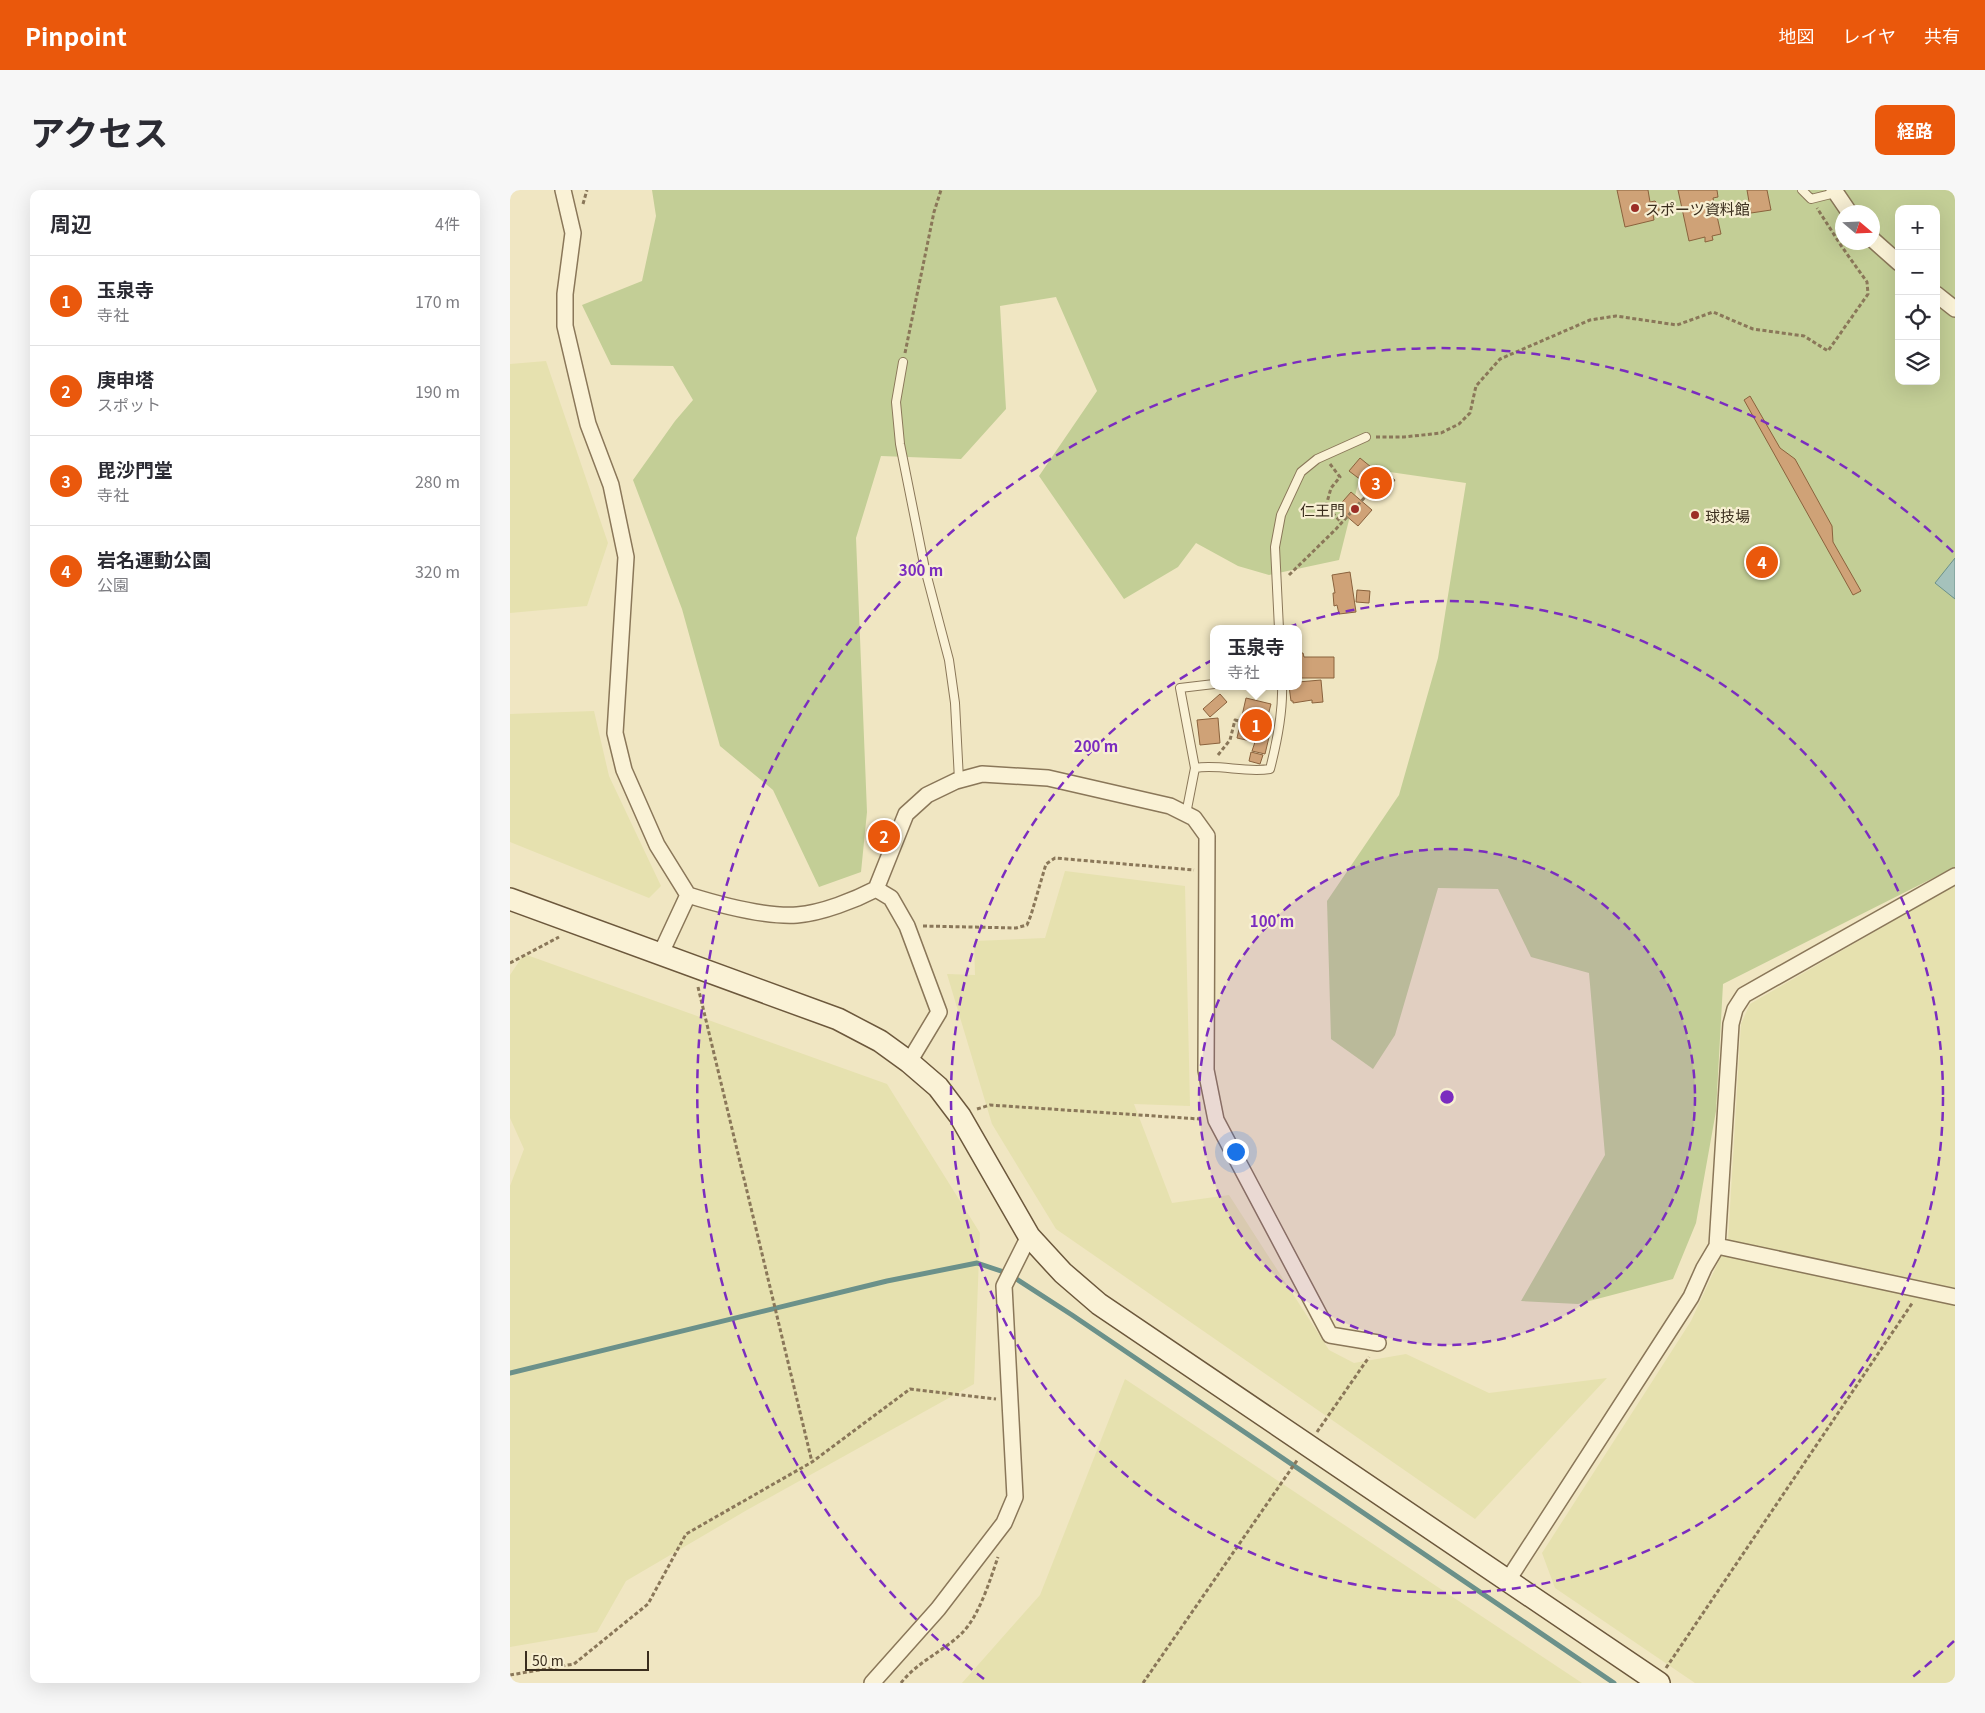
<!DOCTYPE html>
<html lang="ja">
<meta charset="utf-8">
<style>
body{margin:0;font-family:Georgia,"Noto Sans JP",serif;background:#f7f7f7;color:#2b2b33}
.controls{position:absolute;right:15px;top:15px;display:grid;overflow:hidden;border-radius:10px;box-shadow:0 5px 20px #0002}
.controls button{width:45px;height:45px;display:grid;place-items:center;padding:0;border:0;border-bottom:1px solid #e1e1e2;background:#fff;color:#2b2b33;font:25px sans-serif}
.compass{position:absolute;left:1325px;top:15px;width:45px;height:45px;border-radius:50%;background:#fff;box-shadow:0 5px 20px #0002;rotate:109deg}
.scale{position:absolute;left:15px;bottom:12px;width:124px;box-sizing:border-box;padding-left:5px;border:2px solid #3a2d1d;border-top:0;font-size:14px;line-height:18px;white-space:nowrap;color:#3a2d1d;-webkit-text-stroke:4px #f7efd2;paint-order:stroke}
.you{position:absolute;left:725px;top:961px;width:18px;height:18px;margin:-12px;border:4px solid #fff;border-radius:50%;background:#1a73e8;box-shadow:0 0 0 8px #1a73e833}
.badge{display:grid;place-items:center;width:32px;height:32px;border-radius:50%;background:#ea580c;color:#fff;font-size:16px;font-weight:700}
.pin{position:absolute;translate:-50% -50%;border:2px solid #fff;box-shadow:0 1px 5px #0006}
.popup{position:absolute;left:700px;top:435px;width:92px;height:65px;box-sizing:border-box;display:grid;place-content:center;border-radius:10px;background:#fff;filter:drop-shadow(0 1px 4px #0005);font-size:16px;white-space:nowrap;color:#7c7c81}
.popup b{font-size:19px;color:#2b2b33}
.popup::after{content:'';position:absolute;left:50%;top:100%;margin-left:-10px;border:10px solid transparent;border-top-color:#fff}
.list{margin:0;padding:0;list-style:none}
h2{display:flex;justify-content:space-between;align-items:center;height:65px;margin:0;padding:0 20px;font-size:21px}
h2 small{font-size:16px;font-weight:400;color:#7c7c81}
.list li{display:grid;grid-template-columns:32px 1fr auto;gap:15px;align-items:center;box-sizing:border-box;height:90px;padding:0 20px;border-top:1px solid #e1e1e2}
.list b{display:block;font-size:19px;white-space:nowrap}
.list p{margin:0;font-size:16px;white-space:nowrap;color:#7c7c81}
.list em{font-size:16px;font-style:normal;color:#7c7c81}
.icon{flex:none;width:28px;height:28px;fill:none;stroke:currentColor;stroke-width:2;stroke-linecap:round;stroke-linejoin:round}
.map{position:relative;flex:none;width:1445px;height:1493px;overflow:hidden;border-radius:10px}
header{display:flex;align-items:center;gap:30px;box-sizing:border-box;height:70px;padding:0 25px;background:#ea580c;color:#fff}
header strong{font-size:24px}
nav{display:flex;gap:28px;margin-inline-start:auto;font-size:18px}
.intro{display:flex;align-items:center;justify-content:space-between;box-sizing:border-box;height:120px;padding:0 30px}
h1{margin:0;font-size:35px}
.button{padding:12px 22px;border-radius:10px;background:#ea580c;color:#fff;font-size:18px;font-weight:700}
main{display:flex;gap:30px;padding:0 30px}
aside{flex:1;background:#fff;border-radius:10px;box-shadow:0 5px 20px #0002}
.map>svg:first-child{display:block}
.farmland{fill:#e6e1af}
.green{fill:#c3ce96;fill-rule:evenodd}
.water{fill:#a5c2bc;stroke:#6b918a}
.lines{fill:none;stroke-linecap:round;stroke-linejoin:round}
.stream{stroke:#6b918a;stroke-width:5}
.building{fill:#cfa277;stroke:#8a623d}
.lane-casing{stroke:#8a7759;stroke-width:10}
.street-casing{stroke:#8a7759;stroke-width:18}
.secondary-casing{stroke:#6c583c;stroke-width:24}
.path{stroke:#8a7759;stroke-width:3;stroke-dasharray:4 2.5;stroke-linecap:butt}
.lane{stroke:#faf2d6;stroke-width:8}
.street{stroke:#faf2d6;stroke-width:15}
.secondary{stroke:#faf2d6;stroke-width:21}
.ring{fill:none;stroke:#7b2cbf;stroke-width:2.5;stroke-dasharray:9 6}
.poi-dot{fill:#9c2e26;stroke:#f7efd2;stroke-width:2}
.labels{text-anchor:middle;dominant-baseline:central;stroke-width:4.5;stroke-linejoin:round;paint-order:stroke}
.poi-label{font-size:15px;fill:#3a2d1d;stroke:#f7efd2;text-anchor:start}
.centre{fill:#7b2cbf;stroke:#f7efd2;stroke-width:2.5}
.ring-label{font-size:15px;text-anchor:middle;font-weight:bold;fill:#7b2cbf;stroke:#f7efd2;stroke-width:4.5;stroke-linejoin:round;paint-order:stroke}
</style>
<header>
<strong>Pinpoint</strong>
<nav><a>地図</a><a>レイヤ</a><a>共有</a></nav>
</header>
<div class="intro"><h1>アクセス</h1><a class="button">経路</a></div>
<main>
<aside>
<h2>周辺<small>4件</small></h2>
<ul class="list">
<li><span class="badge">1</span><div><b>玉泉寺</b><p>寺社</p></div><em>170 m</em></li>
<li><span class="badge">2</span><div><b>庚申塔</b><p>スポット</p></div><em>190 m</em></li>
<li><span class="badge">3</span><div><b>毘沙門堂</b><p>寺社</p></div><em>280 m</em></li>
<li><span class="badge">4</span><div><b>岩名運動公園</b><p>公園</p></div><em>320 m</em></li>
</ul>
</aside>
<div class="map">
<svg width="1445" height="1493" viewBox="0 0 1445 1493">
<rect width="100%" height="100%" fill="#f0e6c2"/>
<path class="farmland" d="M36 171 98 353 77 416 0 423V174Z
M84 521 99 586 151 696 139 708 0 652V524Z
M555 681 675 696 680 916 624 914 662 1013 719 1005 819 1160 844 1173 896 1164 979 1203 1097 1188 965 1329 546 1039 482 934 437 784 465 785 464 751 535 748Z
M1445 695V1493H1185L1045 1398 1032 1363 1181 1131 1218 1051 1231 834 1240 814Z
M14 764 377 894 470 1043 464 1194 237 1320 116 1391 87 1442 0 1457V996L14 959 0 928V785Z
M615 1189 1072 1493H452L530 1405Z"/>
<path class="green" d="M142 0H1445V677L1213 794 1206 921 1186 1033 1163 1089 1068 1114 1011 1111 1095 965 1079 783 1021 767 988 699 928 698 885 845 863 879 821 849 817 711 889 605 928 468 956 293 852 278 829 370 759 385 728 376 686 353 668 377 614 409 529 286 587 201 546 107 490 116 496 219 451 269 371 266 346 348 357 622 351 682 309 697 263 600 210 556 172 419 123 290 165 231 183 210 163 176 101 175 72 115 132 91 146 26ZM1389 19H1426V191H1389ZM1332 22H1362V52H1332Z"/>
<path class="water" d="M1445 368V409L1425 393Z"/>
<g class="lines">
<path class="stream" d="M0 1183 377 1091 467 1073 497 1083 562 1125 1104 1493"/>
</g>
<path class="building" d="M1107 0H1138L1140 12 1145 11 1150 16 1148 23 1143 24 1144 30 1115 37Z
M1168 0H1207L1208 7 1203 8 1211 44 1202 46 1203 50 1195 52V47L1179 51Z
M1237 0H1257L1261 20 1241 23Z
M1240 206 1270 258 1285 269 1322 336 1323 352 1351 401 1343 405 1234 210Z
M850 268 861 277 851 290 839 281Z
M866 275 885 290 870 310 864 306 862 309 854 303 857 299 851 295Z
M841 302 862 320 848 336 827 318Z
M840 382 846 422 829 424 827 415 824 416 823 403H825L822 385Z
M847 400 860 401 859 413 846 412Z
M788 463H793L794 467H824V488H788Z
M811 490 813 512 802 513V510L783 513V511H781L779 496H788V492Z
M710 504 717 512 700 527 693 519Z
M736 508 761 514 754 541 760 543 755 564 742 561 745 552 727 548Z
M708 528 710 553 690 555 687 530Z
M741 562 753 565 750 574 739 571Z"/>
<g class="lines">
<defs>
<path id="lane" d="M1292 0 1301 9 1325 3
M393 172 386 212 390 254 415 379 439 470 445 513 449 590
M769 439 765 357 771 325 791 282 807 269 856 247
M685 578 670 498 704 494
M676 624 685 578C710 574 735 583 760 579 767 552 773 524 772 496"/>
<path id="street" d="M53 0 63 43 55 104V136L78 234 101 295 116 367 105 543 114 580 147 655 178 705
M1324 0 1339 22
M1362 49 1389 73
M1426 104 1445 119
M366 699 381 708 397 736 429 822 399 872
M151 763 178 705C210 715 254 727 287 725 312 723 345 710 366 699L396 624 417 605 446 591 472 584 538 588 660 616 684 628 697 646 696 880 706 930 820 1145 868 1153
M1207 1056 1445 1107
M998 1390 1181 1107 1194 1078 1207 1056 1221 834 1225 819 1234 805 1445 686
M362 1493 428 1419 494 1333 505 1307 494 1096 519 1046"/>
<path id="secondary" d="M0 709 328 829 370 851 399 872 428 897 450 926 519 1046 553 1083 589 1114 1149 1493"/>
</defs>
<use href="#lane" class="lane-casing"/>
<use href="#street" class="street-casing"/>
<use href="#secondary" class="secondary-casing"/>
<path class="path" d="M73 14 77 0
M395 163 424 22 431 0
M866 247H894L931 243 949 234 960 223 966 196 990 169 1080 130 1106 126 1167 135 1203 122 1243 139 1294 146 1318 161 1358 104 1357 92 1332 57 1307 18
M820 274 830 287 821 298 816 316 832 333
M779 385 826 339 855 307
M708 565 720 550 725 530 729 531
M413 736 506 738 517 735 521 725 536 674 545 668 684 680
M0 773 49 747
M188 797 302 1272
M467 919 480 915 690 929
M807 1242 859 1167
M1156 1478 1403 1112
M0 1485 64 1474 138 1414 176 1344 302 1272 400 1199 486 1209
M391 1493C406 1473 432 1462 451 1444 469 1427 480 1390 488 1367
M633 1493 788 1269"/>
<use href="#lane" class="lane"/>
<use href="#street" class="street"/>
<use href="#secondary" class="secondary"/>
</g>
<circle cx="937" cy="907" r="248" fill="#7b2cbf" fill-opacity=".12"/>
<g class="ring">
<circle cx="937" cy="907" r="248"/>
<circle cx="937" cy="907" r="496"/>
<path d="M1444 1451A744 744 0 0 1 1400 1489M474 1489A744 744 0 1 1 1444 363"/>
</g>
<g class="poi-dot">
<circle cx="1125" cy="18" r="5"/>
<circle cx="845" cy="319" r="5"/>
<circle cx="1185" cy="325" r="5"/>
</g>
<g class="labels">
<g class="poi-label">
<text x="1135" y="18">スポーツ資料館</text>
<text x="835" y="319" text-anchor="end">仁王門</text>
<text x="1195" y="325">球技場</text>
</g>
</g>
<circle cx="937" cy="907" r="8" class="centre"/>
<g class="ring-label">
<text x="411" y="386">300 m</text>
<text x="586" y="562">200 m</text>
<text x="762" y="737">100 m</text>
</g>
</svg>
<div class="controls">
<button>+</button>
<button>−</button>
<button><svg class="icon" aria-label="locate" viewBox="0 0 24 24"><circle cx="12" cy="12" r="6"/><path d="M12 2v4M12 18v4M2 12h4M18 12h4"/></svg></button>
<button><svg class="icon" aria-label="layers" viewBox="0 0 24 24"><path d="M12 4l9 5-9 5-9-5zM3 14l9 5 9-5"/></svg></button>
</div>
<svg class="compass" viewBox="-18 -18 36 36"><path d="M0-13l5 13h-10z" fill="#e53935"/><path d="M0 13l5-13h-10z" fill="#7c7c81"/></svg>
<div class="scale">50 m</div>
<div class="you"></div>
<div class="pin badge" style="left:746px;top:535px">1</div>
<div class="popup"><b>玉泉寺</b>寺社</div>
<div class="pin badge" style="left:374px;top:646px">2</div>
<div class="pin badge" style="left:866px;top:293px">3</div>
<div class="pin badge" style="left:1252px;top:372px">4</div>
</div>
</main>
